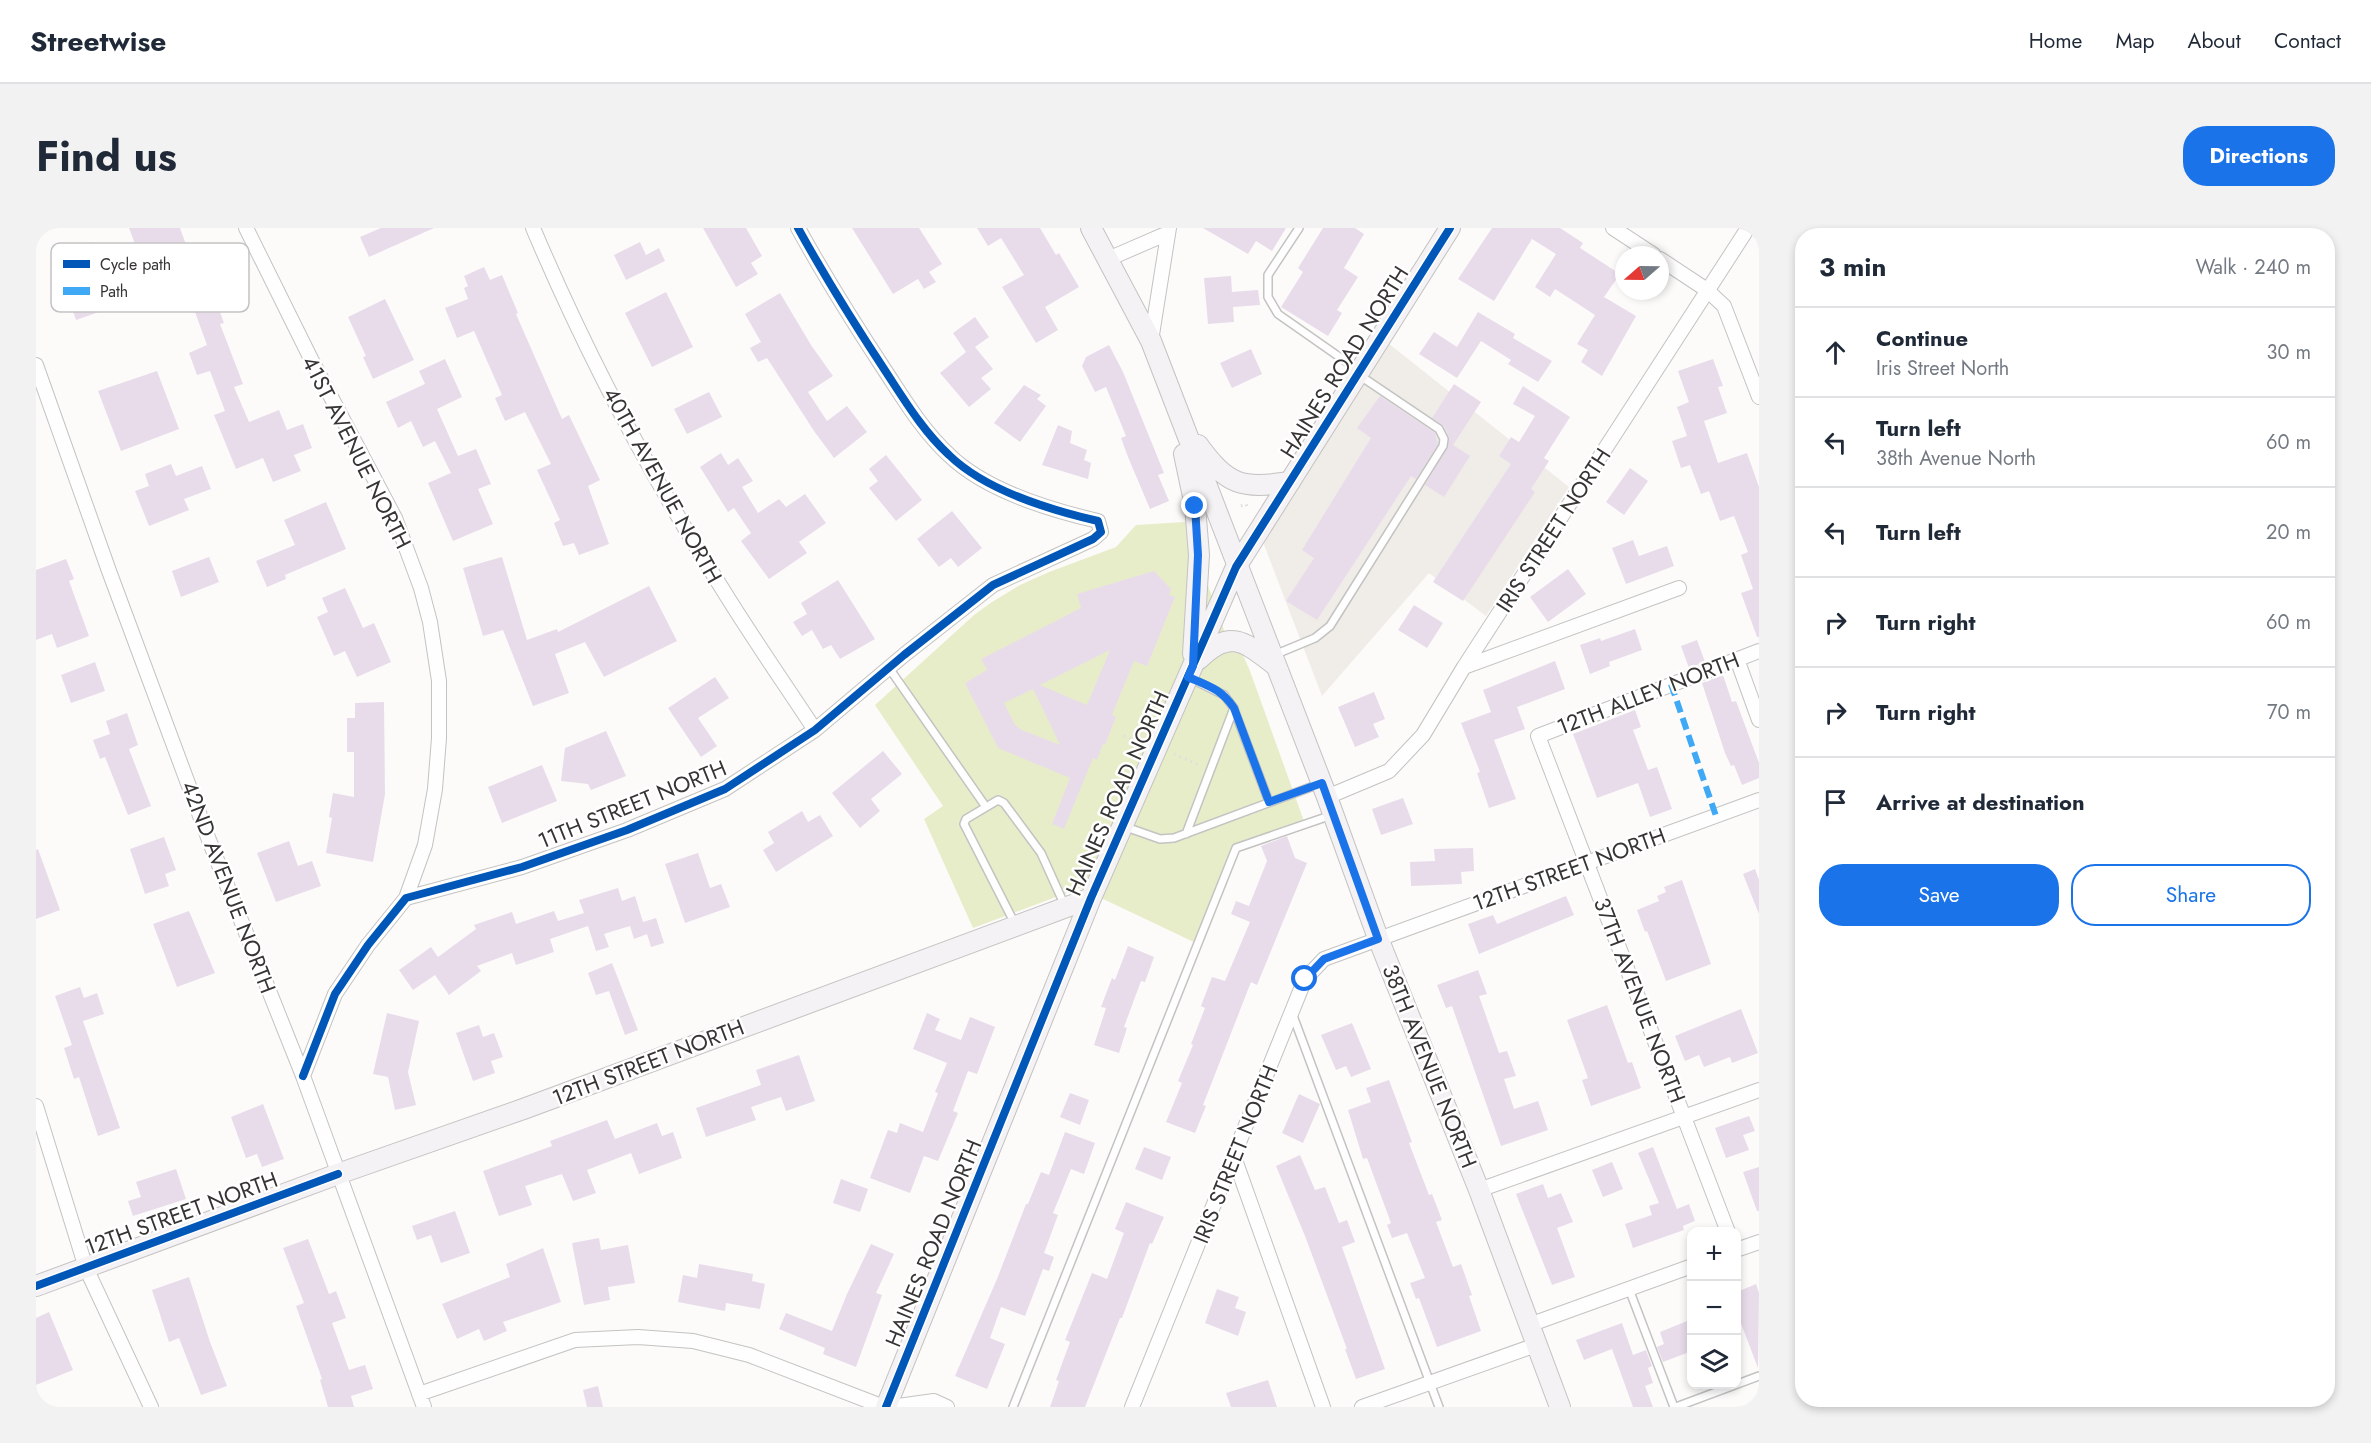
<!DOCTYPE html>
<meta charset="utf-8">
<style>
body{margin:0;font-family:Jost,sans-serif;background:#f2f2f3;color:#1f2937}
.controls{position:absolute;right:18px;bottom:18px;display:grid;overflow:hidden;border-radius:12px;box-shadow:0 3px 9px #0003}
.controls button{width:54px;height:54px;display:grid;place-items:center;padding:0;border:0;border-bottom:2px solid #e0e1e3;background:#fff;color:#1f2937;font:30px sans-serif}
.compass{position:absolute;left:1579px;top:18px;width:54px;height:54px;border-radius:50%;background:#fff;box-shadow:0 3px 9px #0003;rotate:250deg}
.stop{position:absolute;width:18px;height:18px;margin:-14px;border:4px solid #1a73e8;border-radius:50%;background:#fff}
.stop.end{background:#1a73e8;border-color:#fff;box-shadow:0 2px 6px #0008}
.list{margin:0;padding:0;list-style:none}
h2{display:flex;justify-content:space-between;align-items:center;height:78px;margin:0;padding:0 24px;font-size:26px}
h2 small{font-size:20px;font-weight:400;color:#747a83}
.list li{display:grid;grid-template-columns:39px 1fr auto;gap:18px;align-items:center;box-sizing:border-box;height:90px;padding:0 24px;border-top:2px solid #e0e1e3}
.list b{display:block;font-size:22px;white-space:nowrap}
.list p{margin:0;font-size:20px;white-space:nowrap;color:#747a83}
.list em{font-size:20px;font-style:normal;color:#747a83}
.actions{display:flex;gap:12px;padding:18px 24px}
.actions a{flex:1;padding:14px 0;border:2px solid #1a73e8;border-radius:24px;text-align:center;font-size:21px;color:#1a73e8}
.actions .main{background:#1a73e8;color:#fff}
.icon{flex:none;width:33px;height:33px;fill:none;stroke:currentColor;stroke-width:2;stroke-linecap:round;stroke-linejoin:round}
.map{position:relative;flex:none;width:1723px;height:1179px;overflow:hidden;border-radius:24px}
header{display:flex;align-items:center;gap:36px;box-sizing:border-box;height:84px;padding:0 30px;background:#fff;border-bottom:2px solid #e0e1e3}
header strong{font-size:28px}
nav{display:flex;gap:33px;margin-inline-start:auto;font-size:21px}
.intro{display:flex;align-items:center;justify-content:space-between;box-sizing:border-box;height:144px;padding:0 36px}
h1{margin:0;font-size:42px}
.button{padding:15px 27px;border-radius:24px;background:#1a73e8;color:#fff;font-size:21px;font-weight:700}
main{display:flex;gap:36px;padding:0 36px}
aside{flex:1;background:#fff;border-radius:24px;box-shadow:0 3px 9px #0003}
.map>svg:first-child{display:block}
.built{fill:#f0ece7}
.green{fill:#e8edc9}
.building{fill:#e8dceb;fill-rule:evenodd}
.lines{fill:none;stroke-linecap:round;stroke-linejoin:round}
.lane-casing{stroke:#c3c3c2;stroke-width:10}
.street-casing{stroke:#c3c3c2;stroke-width:16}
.secondary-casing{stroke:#c3c3c2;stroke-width:22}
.path{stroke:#dfdede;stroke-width:3;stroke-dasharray:1.5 4.5;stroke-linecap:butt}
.lane{stroke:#fffefe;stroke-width:7}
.street{stroke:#fffefe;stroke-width:14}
.secondary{stroke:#f4f2f4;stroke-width:20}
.quiet{stroke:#3fa9f5;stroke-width:6;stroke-dasharray:12 6;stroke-linecap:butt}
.cycleway-casing{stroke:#fff;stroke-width:11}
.cycleway{stroke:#0057b8;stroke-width:8}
.route{stroke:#1a73e8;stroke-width:8}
.labels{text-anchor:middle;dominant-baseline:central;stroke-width:5;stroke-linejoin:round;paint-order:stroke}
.street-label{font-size:22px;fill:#363534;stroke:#fff}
.key{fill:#fff;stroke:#c3c2c2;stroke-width:1.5}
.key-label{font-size:16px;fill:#363534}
</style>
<header>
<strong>Streetwise</strong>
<nav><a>Home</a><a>Map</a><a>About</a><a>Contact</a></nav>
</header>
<div class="intro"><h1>Find us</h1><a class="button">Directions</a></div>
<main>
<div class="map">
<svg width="1723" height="1179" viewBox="0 0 1723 1179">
<rect width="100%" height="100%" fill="#fcfbfa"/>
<path class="built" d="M1352 115 1533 259 1450 388 1393 345 1286 468 1227 314Z"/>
<path class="green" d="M1149 294 1196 424 1206 425 1214 443 1269 596 1200 620 1162 716 1044 660 937 700 888 591 907 578 839 477 938 387 956 374 984 357 1013 344 1080 319 1100 297Z"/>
<path class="building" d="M93 0H144L157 36 134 45 128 30 107 37Z
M345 0H398L333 29 324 9Z
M667 0H710L726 28 715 35 722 46 700 59Z
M816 0H883L906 36 893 44 900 54 888 61 882 51 857 66Z
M941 0H1004L1020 27 1023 25 1043 59 1009 79 1022 102 1000 115 966 59 988 47 965 10 952 18Z
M1167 0H1250L1236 23 1220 13 1212 26Z
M1287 0H1319L1328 6 1308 40 1322 49 1301 82 1306 85 1292 108 1245 79 1267 44 1262 40Z
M1456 0H1524L1547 15 1544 20 1584 46 1568 69 1600 88 1566 148 1545 134 1552 122 1541 116 1559 87 1519 61 1514 69 1499 59 1520 26 1496 11 1458 73 1422 51Z
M57 14 80 78 40 92 22 38 34 34 30 24Z
M604 14 610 27 623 20 629 33 590 52 578 27Z
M448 39 454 52 466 47 482 85 480 86 526 191 533 187 564 252 552 258 573 316 543 327 538 315 527 318 518 295 524 292 501 242 515 236 489 184 469 193 459 170 466 167 438 103 421 110 409 80 432 71 428 60 432 58 428 48Z
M1195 48 1196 64 1222 62 1224 77 1197 79 1198 94 1172 96 1168 50Z
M630 64 657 119 616 139 589 85Z
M744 65 775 117 797 148 772 164 791 193 811 178 831 204 798 230 778 203 731 130 722 134 714 120 725 114 709 86Z
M178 68 188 95 184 96 207 156 198 159 213 194 243 182 251 202 267 196 276 220 258 227 265 243 237 254 227 230 200 241 178 187 189 183 174 143 161 147 153 125 171 117 156 76Z
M349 71 378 132 337 151 327 129 330 128 312 89Z
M1442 84 1479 106 1477 110 1516 133 1502 154 1472 136 1475 132 1445 113 1421 150 1383 126 1398 104 1421 119Z
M939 89 953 109 939 119 957 141 945 150 955 161 933 179 904 145 930 124 917 105Z
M1073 117 1087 144 1128 245 1122 247 1133 273 1114 281 1092 229 1085 210 1090 208 1070 159 1059 164 1046 138 1050 129Z
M1215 121 1226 146 1196 160 1184 135Z
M409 131 426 169 401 181 422 228 440 221 455 256 442 261 457 296 417 313 392 255 415 245 399 213 387 219 375 193 362 200 350 174 389 156 383 143Z
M1677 131 1687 158 1682 159 1691 185 1668 193 1682 235 1711 225 1723 259V409H1721L1705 365 1717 361 1705 327 1712 324 1698 288 1684 293 1673 263 1665 266 1654 237 1645 240 1636 213 1651 208 1641 179 1653 174 1642 143Z
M121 143 143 201 85 223 62 163Z
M1418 156 1445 174 1417 217 1434 228 1408 269 1389 257 1412 219 1413 209 1408 198 1396 190Z
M988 157 1005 167 1001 171 1010 178 984 214 958 195Z
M1487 158 1534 189 1508 230 1513 233 1495 261 1499 264 1427 373 1397 354 1475 236 1463 228 1475 209 1483 214 1499 188 1477 176Z
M673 164 686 189 651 206 638 181Z
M1344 168 1399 205 1402 216 1380 251 1375 248 1281 392 1250 373 1278 330 1266 322 1335 210 1321 200Z
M1022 197 1036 203 1034 215 1051 222 1048 232 1055 235 1052 251 1006 237Z
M685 225 692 237 702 230 717 253 706 259 722 285 743 271 750 279 769 266 790 295 763 314 771 325 733 351 705 313 715 305 698 280 692 284 664 239Z
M850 227 886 272 860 293 833 260 842 253 833 241Z
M135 236 140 248 166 238 175 261 148 271 153 282 113 298 99 263 113 258 109 246Z
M1594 240 1612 253 1588 287 1570 274Z
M290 274 310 321 249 347 250 351 231 359 220 333 259 317 248 292Z
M916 283 946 320 922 339 915 330 903 339 881 311Z
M1597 312 1603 328 1631 318 1638 338 1590 356 1576 320Z
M173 329 183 354 145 369 136 343Z
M466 329 491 412 521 401 522 404 613 358 641 413 568 449 549 414 519 426 533 465 497 478 467 402 447 408 427 340Z
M30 331 38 351 33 353 53 408 21 420 16 406 0 412V342Z
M1532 341 1550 366 1512 394 1494 369Z
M1118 343 1135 361 1133 367 1139 369 1111 438 1098 433 1076 487 1080 489 1069 517 1067 516 1061 532 1057 530 1028 601 1016 596 1034 550 962 520 929 455 951 442 945 431 1045 380 1041 366ZM1074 422 1051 477 1004 457ZM997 461 1004 475 1024 517 986 502 979 497 968 475Z
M802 352 839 411 804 431 795 417 787 421 776 402 766 408 757 394 771 386 765 375Z
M309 360 327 400 338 395 355 434 321 449 309 423 298 428 281 389 292 384 286 370Z
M1378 377 1407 395 1391 420 1362 402Z
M1599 401 1606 422 1573 434 1574 438 1554 446 1544 417 1564 410 1565 413Z
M1661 412 1669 434 1653 440 1645 418Z
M1519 433 1529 461 1481 479 1489 501 1458 512 1480 571 1453 580 1441 545 1444 544 1425 495 1455 484 1447 462Z
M59 434 69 463 35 475 25 447Z
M1687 447 1696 474 1700 473 1723 535V550L1706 557 1698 537 1695 538 1689 525 1666 455Z
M679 449 693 470 662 490 681 518 665 529 632 480Z
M1338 464 1349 491 1337 496 1343 509 1319 519 1302 479Z
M348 474 349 566 337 634 290 625 296 590 293 589 297 565 318 569V524H311V490H319V475Z
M1599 482 1605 499 1597 502 1612 542 1621 539 1636 581 1614 589 1602 555 1561 570 1537 506Z
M91 485 102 517 93 521 115 578 92 587 69 529 64 531 57 512 74 506 70 493Z
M570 503 590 548 555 562 552 556 525 553 529 520Z
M847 523 866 546 835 571 844 583 824 600 796 565Z
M506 537 521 573 466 595 452 559Z
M1367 570 1377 596 1345 607 1336 581Z
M766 583 772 594 784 587 797 608 740 644 727 622 738 615 732 604Z
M1251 608 1259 630 1271 635 1221 757 1215 754 1167 877 1170 878 1159 905 1130 894 1146 855 1142 853 1157 817 1155 816 1169 780 1165 778 1176 749 1189 753 1214 694 1195 686 1200 673 1213 678 1231 633 1225 618Z
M128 609 140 642 129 646 133 658 109 666 94 621Z
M253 613 262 638 276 633 285 658 240 674 221 625Z
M1437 620 1438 643 1425 644 1426 656 1375 658 1374 634 1399 633 1398 621Z
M2 621 24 682 0 691V622Z
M662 625 674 660 685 656 694 679 649 695 629 636Z
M1719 641 1723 652V686L1707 646Z
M1646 652 1675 736 1630 753 1611 703 1609 704 1601 682 1623 673 1621 668 1630 664 1628 659Z
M582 660 586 673 599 668 607 694 620 690 628 715 615 719 611 706 598 711 594 698 568 706 573 719 560 723 552 698 514 711 518 724 480 737 476 725 441 738 445 743 413 767 399 747 377 762 363 742 395 719 402 729 440 701 438 697 476 684 480 696 518 683 522 693 548 685 543 672Z
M1530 668 1538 687 1443 726 1432 696 1457 687 1461 696Z
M153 683 179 745 141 759 117 696Z
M1092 718 1118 729 1109 754 1105 753 1088 799 1091 800 1083 825 1058 817 1070 780 1065 779 1076 750 1079 752Z
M576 735 602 802 589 807 573 763 560 767 552 745Z
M1442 742 1451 766 1443 768 1463 825 1471 823 1480 848 1468 851 1478 881 1502 873 1512 902 1465 918 1416 778 1410 780 1401 757Z
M44 759 48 770 61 765 68 786 47 793 84 900 62 908 43 849 38 851 28 820 36 817 19 768Z
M1571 777 1592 835 1596 834 1605 860 1555 878 1546 852 1552 850 1531 792Z
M1705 781 1722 825 1696 835 1694 829 1668 839 1663 827 1649 833 1639 808Z
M351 785 383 793 372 844 380 877 359 882 352 849 337 846Z
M891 785 904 791 899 802 925 812 934 789 959 799 941 846 932 843 917 883 922 885 902 933 888 928 874 965 834 950 852 902 861 905 864 895 887 904 902 865 899 864 911 835 877 821Z
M1316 795 1335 841 1315 849 1310 838 1300 842 1285 807Z
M443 797 447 809 458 805 467 829 455 833 459 845 437 853 420 805Z
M763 827 779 873 750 883 745 869 715 879 720 892 670 909 660 880 725 857 720 842Z
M1353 852 1376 914 1373 915 1393 967 1396 966 1406 992 1400 994 1417 1039 1425 1036 1436 1067 1433 1068 1445 1103 1401 1119 1383 1070 1380 1071 1374 1055 1389 1050 1371 1005 1356 1010 1351 997 1355 995 1331 930 1327 931 1312 882 1335 874 1330 860Z
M1034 865 1053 872 1044 897 1024 889Z
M1263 866 1284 876 1267 915 1246 905Z
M227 876 248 931 226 939 221 926 210 930 195 889Z
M1713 888 1719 903 1707 907 1713 922 1690 930 1679 900Z
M571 892 579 911 621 895 626 908 637 904 646 930 603 946 595 925 551 942 560 965 537 973 526 946 489 958 496 977 463 988 447 943 516 918 514 913Z
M1029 904 1059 915 1048 946 1035 941 1017 985 1022 987 1008 1025 1018 1029 1013 1043 1007 1041 989 1088 965 1079 954 1110 969 1116 951 1161 919 1148 961 1051 990 976H992L1005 944 1013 947Z
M1108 919 1135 929 1126 952 1099 941Z
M1617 919 1641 981 1653 976 1659 993 1647 998 1648 1002 1597 1020 1589 996 1616 987 1613 978 1623 975 1602 925Z
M1264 927 1279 962 1289 959 1303 995 1311 992 1319 1014 1306 1019 1349 1141 1320 1151 1309 1121H1311L1269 1008 1240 938Z
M1576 934 1587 961 1567 969 1556 942Z
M1723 939V983H1721L1707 944Z
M140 941 150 971 97 988 92 973 105 969 100 954Z
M805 951 832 961 824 984 797 975Z
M1507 956 1512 970 1525 965 1537 994 1521 1000 1539 1049 1516 1057 1480 966Z
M1090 974 1128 989 1116 1016 1114 1015 1086 1090H1084L1049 1179H1014L1023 1153 1020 1152 1034 1114 1029 1112 1056 1045 1071 1051 1088 1005 1079 1001Z
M419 983 434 1025 405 1035 395 1007 381 1012 376 998Z
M563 1010 565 1022 592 1017 599 1055 572 1059 574 1072 548 1077 536 1015Z
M272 1011 293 1066 300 1063 310 1090 296 1095 313 1142 329 1137 337 1161 315 1168 318 1179H292L284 1152 286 1151 260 1078 268 1075 247 1020Z
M835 1016 858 1026 840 1065 846 1067 820 1139 787 1126 789 1120 743 1101 750 1085 796 1103 811 1066Z
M507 1020 525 1074 467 1094 471 1103 448 1113 443 1101 421 1111 406 1076 474 1049 470 1036Z
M663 1036 717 1046 716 1053 729 1056 724 1081 690 1075 689 1083 642 1074 647 1047 661 1050Z
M153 1049 174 1114 191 1158 165 1167 143 1110 133 1114 116 1062Z
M1720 1056 1723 1065 1722 1140 1701 1085V1064Z
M1181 1061 1203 1069 1199 1080 1210 1084 1202 1108 1169 1095Z
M13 1084 37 1142 0 1157V1090Z
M1656 1091V1123L1627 1134 1621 1119 1628 1116 1624 1104Z
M1586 1095 1597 1127 1610 1122 1616 1138 1612 1140 1617 1155 1609 1158 1617 1179H1597L1576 1121 1548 1132 1540 1112Z
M1232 1152 1241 1179H1195L1190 1165Z
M562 1158 567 1179H551L547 1162Z"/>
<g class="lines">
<defs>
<path id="lane" d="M1263 0 1232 47V69L1242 86 1322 142
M1238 427 1279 410 1294 398 1407 218 1408 211 1403 201 1323 147
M853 440 950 579
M1198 481 1233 574
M1087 598 1124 611 1138 610 1283 556
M1150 606 1198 480 1188 467 1154 450
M979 696 928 596 930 591 962 572 968 575 1005 625 1029 678
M1256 785 1403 1179
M1593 1061 1638 1179
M977 1179 1200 620 1296 587
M1640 1179 1723 1148"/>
<path id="street" d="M210 0 276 133 359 290 385 360 394 394 403 453V510L399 561 389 617 370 670
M497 0C550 125 614 247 687 362 716 409 748 455 779 502
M1577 0 1618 27
M1072 31 1132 5
M1624 31 1671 62 1688 78 1723 169
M1115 113 1133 0
M0 137 73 343 173 612 267 848 388 1179
M1701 431 1723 492
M1428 439 1643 360
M1291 569 1353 543 1387 507 1428 439 1712 0
M267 848 299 766 332 717 370 670 486 639 591 602 689 561 779 502 868 427 957 357 1057 311 1065 304 1062 293C1014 282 949 262 913 227 887 203 869 173 850 144 819 97 789 49 762 0
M0 878 50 1040 115 1179
M1198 929 1287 1179
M1443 962 1723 862
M1692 1004 1502 508 1723 423
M1700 1022 1723 1014
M1493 1097 1656 1038
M383 1166 539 1112 602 1109 657 1113 713 1127 848 1179
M855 1179 898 1173 911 1179
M1096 1179 1269 751 1288 731 1723 572
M1326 1179 1500 1117"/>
<path id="secondary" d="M1055 0 1115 113 1291 569 1342 710 1443 962 1524 1179
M1162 217C1192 258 1205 261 1254 254
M1148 226 1159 278 1163 327 1157 426
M1163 431C1194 400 1209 414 1239 437
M0 1058 302 946 490 880 1055 670
M850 1179 1055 670 1200 339 1414 0"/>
</defs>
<use href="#lane" class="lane-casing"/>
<use href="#street" class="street-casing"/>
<use href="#secondary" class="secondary-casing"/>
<path class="path" d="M1205 278 1210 276 1211 279
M1088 508 1103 514
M1138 526 1165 538"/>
<use href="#lane" class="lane"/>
<use href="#street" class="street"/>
<use href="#secondary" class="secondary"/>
<path class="quiet" d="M1635 456 1680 588"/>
<defs>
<path id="cycleway" d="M267 848 299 766 332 717 370 670 486 639 591 602 689 561 779 502 868 427 957 357 1057 311 1065 304 1062 293C1014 282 949 262 913 227 887 203 869 173 850 144 819 97 789 49 762 0
M0 1058 302 946
M850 1179 1055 670 1200 339 1414 0"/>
</defs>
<use href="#cycleway" class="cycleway-casing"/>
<use href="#cycleway" class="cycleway"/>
</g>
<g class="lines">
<path class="route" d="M1159 278 1162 327 1157 438 1152 449C1173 458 1185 461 1198 480L1233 574 1286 555 1342 711 1288 731 1269 751"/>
</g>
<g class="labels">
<g class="street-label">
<text transform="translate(1308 134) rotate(-58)">HAINES ROAD NORTH</text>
<text transform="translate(321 224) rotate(63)">41ST AVENUE NORTH</text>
<text transform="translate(627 257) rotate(61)">40TH AVENUE NORTH</text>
<text transform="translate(1517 302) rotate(-57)">IRIS STREET NORTH</text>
<text transform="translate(1612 465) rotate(-21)">12TH ALLEY NORTH</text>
<text transform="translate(1081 565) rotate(-66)">HAINES ROAD NORTH</text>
<text transform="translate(596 576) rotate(-22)">11TH STREET NORTH</text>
<text transform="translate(1533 641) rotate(-20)">12TH STREET NORTH</text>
<text transform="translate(193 659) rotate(69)">42ND AVENUE NORTH</text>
<text transform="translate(1604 772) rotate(69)">37TH AVENUE NORTH</text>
<text transform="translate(612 834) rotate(-21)">12TH STREET NORTH</text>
<text transform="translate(1394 838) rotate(68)">38TH AVENUE NORTH</text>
<text transform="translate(1199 926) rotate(-68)">IRIS STREET NORTH</text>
<text transform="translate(145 985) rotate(-20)">12TH STREET NORTH</text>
<text transform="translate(897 1015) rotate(-68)">HAINES ROAD NORTH</text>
</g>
</g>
<rect x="15" y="15" width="198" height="69" rx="9" class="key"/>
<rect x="27" y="32" width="27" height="8" fill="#0057b8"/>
<rect x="27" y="59" width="27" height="8" fill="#3fa9f5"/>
<g class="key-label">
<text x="64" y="42">Cycle path</text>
<text x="64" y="69">Path</text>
</g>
</svg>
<div class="controls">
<button>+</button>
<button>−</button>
<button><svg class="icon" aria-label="layers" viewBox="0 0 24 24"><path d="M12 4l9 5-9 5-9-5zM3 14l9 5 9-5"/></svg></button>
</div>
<svg class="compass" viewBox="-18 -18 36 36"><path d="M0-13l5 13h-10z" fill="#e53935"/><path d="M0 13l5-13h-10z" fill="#747a83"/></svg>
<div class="stop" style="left:1269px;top:751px"></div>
<div class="stop end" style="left:1159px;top:278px"></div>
</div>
<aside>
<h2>3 min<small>Walk · 240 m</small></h2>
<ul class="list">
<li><svg class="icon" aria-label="ahead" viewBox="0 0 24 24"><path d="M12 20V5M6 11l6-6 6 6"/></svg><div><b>Continue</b><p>Iris Street North</p></div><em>30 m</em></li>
<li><svg class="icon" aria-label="left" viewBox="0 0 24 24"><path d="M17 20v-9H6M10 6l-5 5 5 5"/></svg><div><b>Turn left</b><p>38th Avenue North</p></div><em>60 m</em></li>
<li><svg class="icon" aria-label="left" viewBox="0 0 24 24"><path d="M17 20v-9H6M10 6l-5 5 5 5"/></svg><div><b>Turn left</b></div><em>20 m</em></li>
<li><svg class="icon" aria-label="right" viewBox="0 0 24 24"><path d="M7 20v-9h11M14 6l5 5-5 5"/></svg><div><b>Turn right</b></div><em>60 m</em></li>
<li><svg class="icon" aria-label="right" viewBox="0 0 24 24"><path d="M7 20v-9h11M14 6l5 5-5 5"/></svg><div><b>Turn right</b></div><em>70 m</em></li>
<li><svg class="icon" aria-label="arrive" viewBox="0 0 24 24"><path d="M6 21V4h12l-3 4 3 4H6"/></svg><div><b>Arrive at destination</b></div></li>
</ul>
<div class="actions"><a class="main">Save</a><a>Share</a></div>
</aside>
</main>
